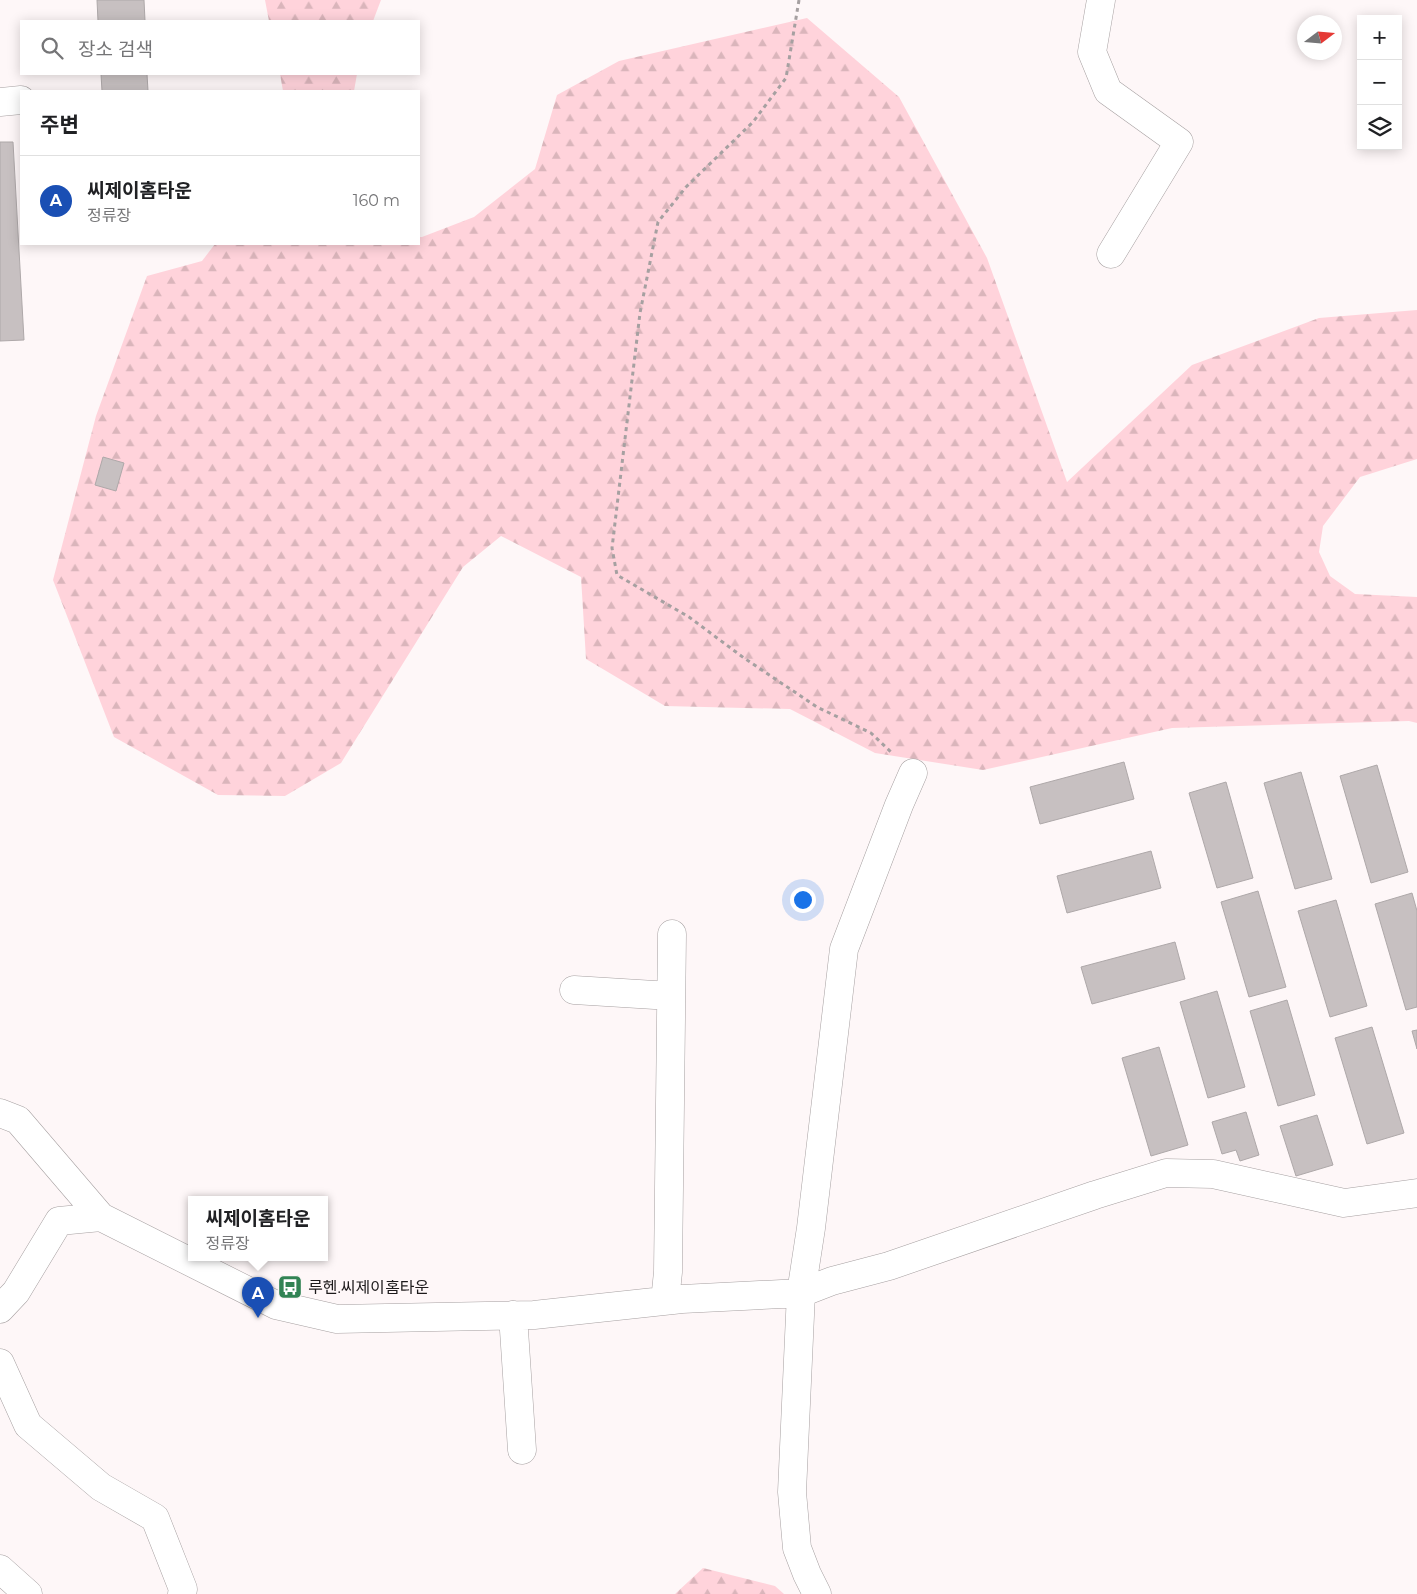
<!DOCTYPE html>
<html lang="ko">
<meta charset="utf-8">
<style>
body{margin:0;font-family:Montserrat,"Noto Sans KR",sans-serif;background:#f6f6f6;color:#202124}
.controls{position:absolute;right:15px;top:15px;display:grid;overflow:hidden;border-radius:0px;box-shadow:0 2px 12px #0003}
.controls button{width:45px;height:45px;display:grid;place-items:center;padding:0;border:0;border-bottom:1px solid #e0e0e0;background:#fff;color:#202124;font:25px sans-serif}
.compass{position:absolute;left:1297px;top:15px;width:45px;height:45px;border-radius:50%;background:#fff;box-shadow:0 2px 12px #0003;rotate:74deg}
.you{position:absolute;left:802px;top:899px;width:18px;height:18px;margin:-12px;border:4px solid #fff;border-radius:50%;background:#1a73e8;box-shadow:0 0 0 8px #1a73e833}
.badge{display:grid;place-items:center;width:32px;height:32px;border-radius:50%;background:#0b8043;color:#fff;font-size:16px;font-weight:700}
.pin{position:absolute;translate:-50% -41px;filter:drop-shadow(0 1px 2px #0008)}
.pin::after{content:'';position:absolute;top:26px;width:18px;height:15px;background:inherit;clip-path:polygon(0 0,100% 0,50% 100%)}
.popup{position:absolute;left:188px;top:1196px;width:140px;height:65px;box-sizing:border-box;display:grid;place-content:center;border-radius:0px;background:#fff;filter:drop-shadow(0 1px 4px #0005);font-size:16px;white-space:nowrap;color:#757577}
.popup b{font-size:19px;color:#202124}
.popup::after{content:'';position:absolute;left:50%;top:100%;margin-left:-10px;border:10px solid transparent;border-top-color:#fff}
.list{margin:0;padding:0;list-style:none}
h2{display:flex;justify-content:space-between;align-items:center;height:65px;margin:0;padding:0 20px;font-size:21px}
h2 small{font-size:16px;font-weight:400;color:#757577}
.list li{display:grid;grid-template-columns:32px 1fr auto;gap:15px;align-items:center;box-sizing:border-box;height:90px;padding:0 20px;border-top:1px solid #e0e0e0}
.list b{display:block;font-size:19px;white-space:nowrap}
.list p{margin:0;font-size:16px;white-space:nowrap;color:#757577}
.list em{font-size:16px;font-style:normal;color:#757577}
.icon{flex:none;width:28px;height:28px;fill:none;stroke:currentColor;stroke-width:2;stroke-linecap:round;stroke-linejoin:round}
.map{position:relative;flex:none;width:1417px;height:1594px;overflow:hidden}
.search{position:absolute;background:#fff;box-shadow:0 2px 12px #0003;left:20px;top:20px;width:400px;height:55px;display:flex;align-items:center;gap:12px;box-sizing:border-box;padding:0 18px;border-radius:0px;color:#757577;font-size:19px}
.panel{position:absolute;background:#fff;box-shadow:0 2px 12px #0003;left:20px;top:90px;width:400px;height:155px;border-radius:0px}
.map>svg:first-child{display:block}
.forest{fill:url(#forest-firs)}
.building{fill:#c7c0c1;stroke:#aea8a9}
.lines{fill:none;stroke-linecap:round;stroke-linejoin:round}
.minor-casing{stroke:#a6a0a1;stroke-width:29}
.path{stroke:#a6a0a1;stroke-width:3;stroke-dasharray:4 4;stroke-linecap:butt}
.minor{stroke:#fff;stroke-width:28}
.labels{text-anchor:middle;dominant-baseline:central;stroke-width:4;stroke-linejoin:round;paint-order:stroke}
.poi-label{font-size:16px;fill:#1d1a1b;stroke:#fef7f8;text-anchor:start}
</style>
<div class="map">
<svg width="1417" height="1594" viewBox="0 0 1417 1594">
<defs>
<pattern id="forest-firs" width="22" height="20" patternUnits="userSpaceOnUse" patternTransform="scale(1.25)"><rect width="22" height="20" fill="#ffd3db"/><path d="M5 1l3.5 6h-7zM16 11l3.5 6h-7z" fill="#dab5bb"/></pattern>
</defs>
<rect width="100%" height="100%" fill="#fef7f8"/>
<path class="forest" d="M265 0H381L373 21H269Z
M807 18 899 97 987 258 1067 482 1192 365 1319 318 1417 310V459L1360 477 1323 526 1319 552 1330 576 1355 594 1417 597V723L1409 721 1172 728 983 770 875 753 790 709 665 706 586 659 581 577 501 536 463 567 341 763 285 796 218 795 114 737 53 580 96 416 147 276 202 261 215 244H419V237H422L474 217 535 169 557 95 619 61Z
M280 74H357L354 91H283Z
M703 1568 775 1586 784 1594H675Z"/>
<path class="building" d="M97 0H144L145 21H98Z
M101 74H147L148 91H102Z
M0 142H13L24 340 0 341Z
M103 457 124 463 116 491 95 485Z
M1124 762 1134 799 1040 824 1030 787Z
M1377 765 1408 872 1371 883 1340 776Z
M1301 772 1332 879 1295 889 1264 783Z
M1226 782 1253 878 1217 888 1189 793Z
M1151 851 1161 888 1067 913 1057 876Z
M1258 891 1286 987 1249 997 1221 902Z
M1412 893 1417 911V1007L1406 1010 1375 904Z
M1336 900 1367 1006 1330 1017 1298 911Z
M1175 942 1185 979 1092 1004 1081 967Z
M1217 991 1245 1087 1208 1098 1180 1002Z
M1287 1000 1315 1095 1278 1106 1250 1011Z
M1372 1027 1404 1133 1367 1144 1335 1038Z
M1417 1030V1049L1412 1031Z
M1159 1047 1188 1145 1151 1156 1122 1058Z
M1246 1112 1259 1155 1240 1161 1236 1150 1222 1154 1212 1122Z
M1317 1115 1333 1165 1296 1176 1280 1126Z"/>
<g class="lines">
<defs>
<path id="minor" d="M1101 0 1092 52 1108 91 1179 142 1111 254
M0 102 21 100
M574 990 671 996
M0 1113 18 1120 101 1217
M665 1301 668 1272 672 934
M0 1309 16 1292 59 1221 101 1217 276 1305 337 1319 534 1315 682 1299 801 1293 832 1281 889 1266 1095 1195 1166 1173 1213 1174 1344 1203 1417 1193
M513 1315 522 1450
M0 1363 28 1425 101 1487 155 1518 183 1589 182 1594
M0 1569 28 1594
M817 1594 807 1574 797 1548 792 1492 801 1293 811 1228 844 949 899 805 913 773"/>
</defs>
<use href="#minor" class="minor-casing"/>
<path class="path" d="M799 0 786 78 753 122 686 187 658 222 640 313 612 548 617 575 689 617 744 658 817 707 871 733 893 754"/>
<use href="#minor" class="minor"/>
</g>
<defs>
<symbol id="bus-square" viewBox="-11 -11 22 22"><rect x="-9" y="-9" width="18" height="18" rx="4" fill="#328354" stroke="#fef7f8"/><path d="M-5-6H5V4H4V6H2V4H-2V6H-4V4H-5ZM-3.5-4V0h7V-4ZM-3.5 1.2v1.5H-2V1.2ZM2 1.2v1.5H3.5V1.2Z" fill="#fff"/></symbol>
</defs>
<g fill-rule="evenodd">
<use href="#bus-square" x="276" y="1273" width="28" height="28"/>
</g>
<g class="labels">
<g class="poi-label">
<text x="308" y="1287">루헨.씨제이홈타운</text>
</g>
</g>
</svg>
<div class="controls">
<button>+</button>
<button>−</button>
<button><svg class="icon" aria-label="layers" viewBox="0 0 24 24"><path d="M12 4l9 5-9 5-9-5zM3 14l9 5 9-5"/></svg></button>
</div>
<svg class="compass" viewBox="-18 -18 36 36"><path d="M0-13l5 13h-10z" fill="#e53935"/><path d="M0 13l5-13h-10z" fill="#757577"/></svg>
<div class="you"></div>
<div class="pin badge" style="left:258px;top:1318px;background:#1a4fb4">A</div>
<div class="popup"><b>씨제이홈타운</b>정류장</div>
<div class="search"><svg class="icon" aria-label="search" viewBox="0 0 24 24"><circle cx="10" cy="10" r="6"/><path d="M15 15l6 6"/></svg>장소 검색</div>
<section class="panel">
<h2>주변<small></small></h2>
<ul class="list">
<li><span class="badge" style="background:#1a4fb4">A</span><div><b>씨제이홈타운</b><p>정류장</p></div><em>160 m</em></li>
</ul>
</section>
</div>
